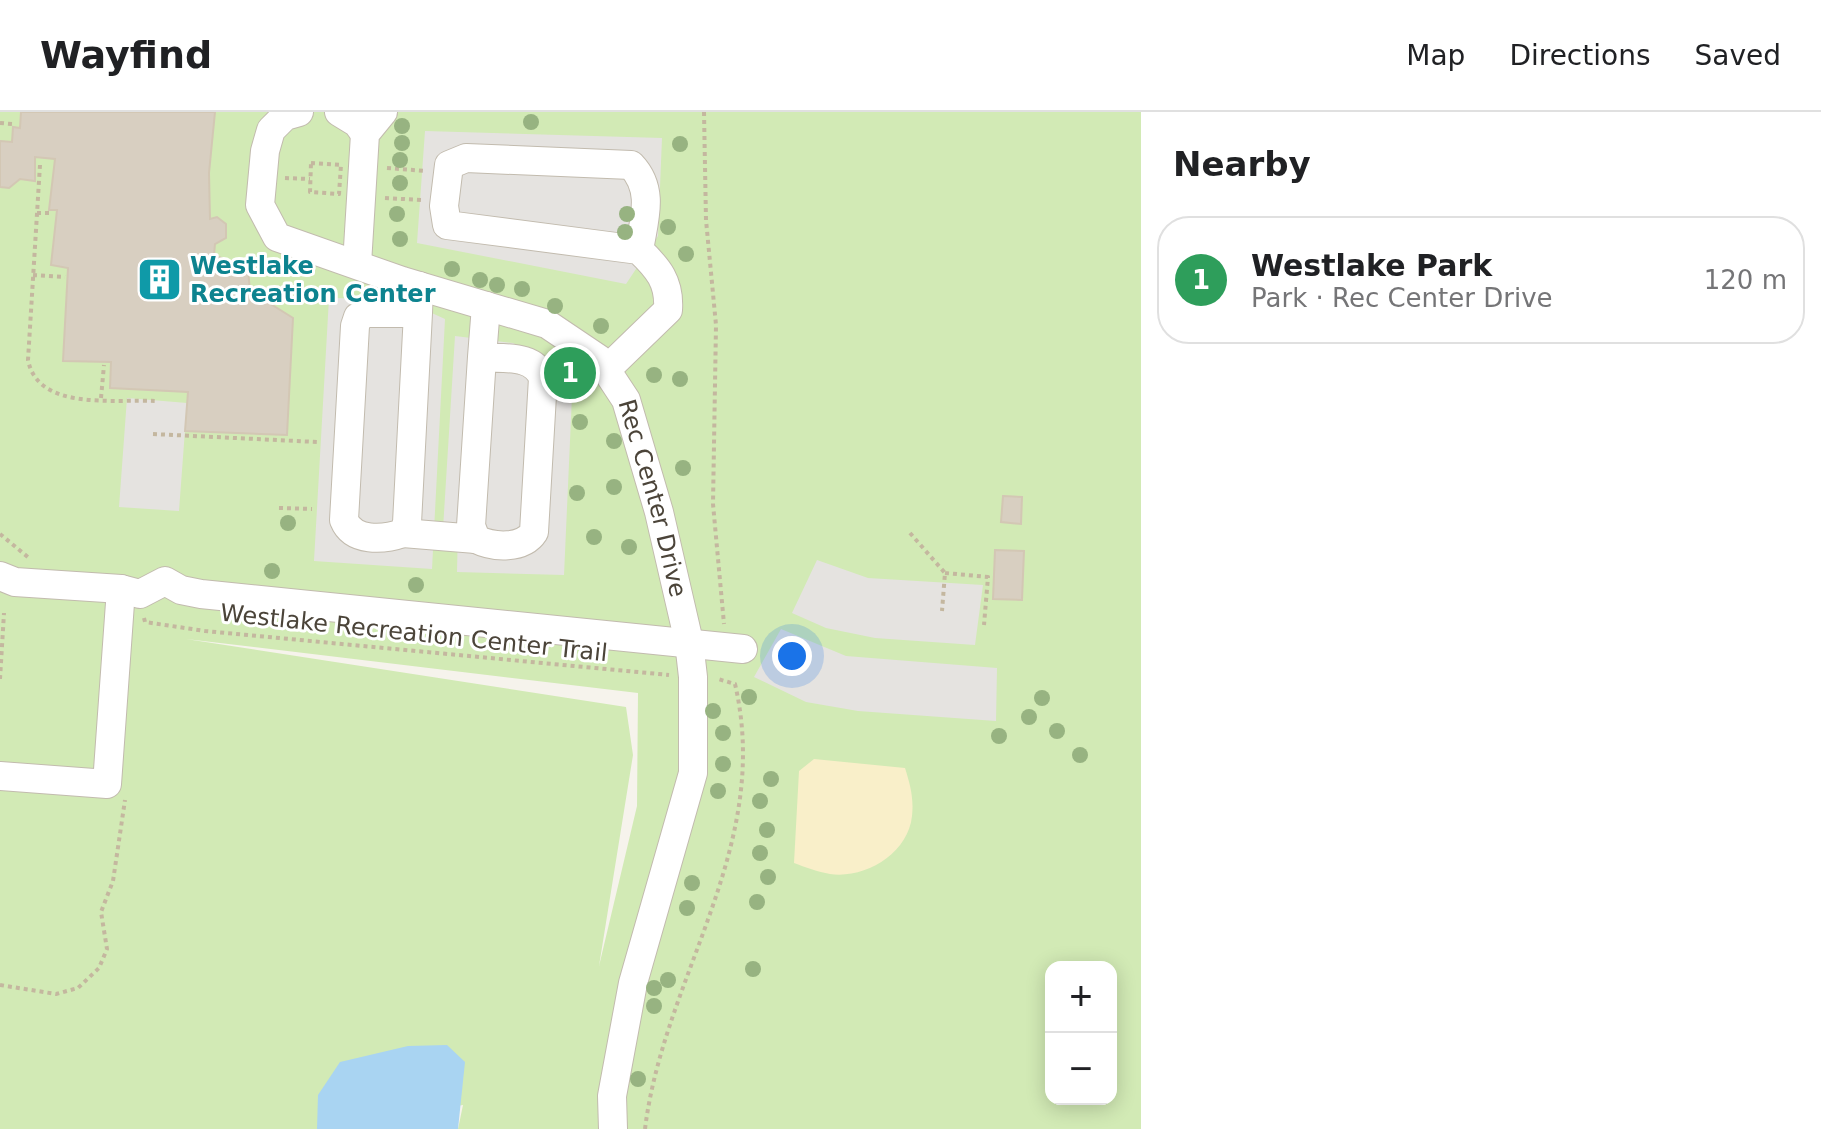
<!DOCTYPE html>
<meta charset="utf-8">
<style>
body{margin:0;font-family:"DejaVu Sans",sans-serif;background:#f2f2f2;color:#202124}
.controls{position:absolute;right:24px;bottom:24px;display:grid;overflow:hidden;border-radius:16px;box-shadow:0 4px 20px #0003}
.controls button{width:72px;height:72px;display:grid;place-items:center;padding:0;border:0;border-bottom:2px solid #e0e0e0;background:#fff;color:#202124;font:40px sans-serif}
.you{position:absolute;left:792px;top:544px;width:28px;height:28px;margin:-20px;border:6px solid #fff;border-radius:50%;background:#1a73e8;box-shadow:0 0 0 12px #1a73e833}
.badge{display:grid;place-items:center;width:52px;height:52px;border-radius:50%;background:#fc3f1d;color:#fff;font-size:26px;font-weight:700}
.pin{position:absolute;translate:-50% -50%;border:4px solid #fff;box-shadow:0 2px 8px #0006}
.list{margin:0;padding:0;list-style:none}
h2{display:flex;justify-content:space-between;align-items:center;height:104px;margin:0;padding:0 32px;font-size:34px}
h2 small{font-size:26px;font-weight:400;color:#757577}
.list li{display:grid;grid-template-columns:52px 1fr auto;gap:24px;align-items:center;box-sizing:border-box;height:128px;margin:0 16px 16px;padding:0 16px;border:2px solid #e0e0e0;border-radius:32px}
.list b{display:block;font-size:30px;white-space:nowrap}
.list p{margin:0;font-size:26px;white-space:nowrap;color:#757577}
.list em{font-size:26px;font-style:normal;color:#757577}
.map{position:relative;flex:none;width:1141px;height:1017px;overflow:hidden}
header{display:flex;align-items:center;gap:48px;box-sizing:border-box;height:112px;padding:0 40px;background:#fff;border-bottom:2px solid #e0e0e0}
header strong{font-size:38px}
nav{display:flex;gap:44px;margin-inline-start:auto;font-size:28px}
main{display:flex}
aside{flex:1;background:#fff}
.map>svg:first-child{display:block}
.green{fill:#d2eab5;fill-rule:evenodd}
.sand{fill:#f9efc9}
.parking{fill:#e5e3e0}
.water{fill:#a9d4f2}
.building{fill:#d8cfc1;stroke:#d3c7b4;stroke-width:2}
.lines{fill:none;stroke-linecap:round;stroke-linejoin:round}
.minor-casing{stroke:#c2bbae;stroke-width:30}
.path{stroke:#c4b79f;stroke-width:4;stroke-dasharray:4 4;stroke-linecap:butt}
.minor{stroke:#fff;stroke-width:28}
.tree{fill:#97b381}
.labels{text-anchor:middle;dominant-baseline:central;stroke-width:6;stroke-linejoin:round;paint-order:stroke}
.culture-label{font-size:24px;font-weight:bold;fill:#0d838f;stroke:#fff;text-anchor:start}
.street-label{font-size:24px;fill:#4b4439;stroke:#fff}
</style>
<header>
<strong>Wayfind</strong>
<nav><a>Map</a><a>Directions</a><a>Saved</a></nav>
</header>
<main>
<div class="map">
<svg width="1141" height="1017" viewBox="0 0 1141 1017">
<rect width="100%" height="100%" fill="#f6f3ec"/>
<path class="green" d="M0 0H1141V1017H458L463 993 321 1017H0ZM186 527 638 581 637 694 599 854 633 643 626 595ZM1051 855H1111V987H1051Z"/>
<path class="sand" d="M814 647 905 656C910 672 914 686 912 704 908 742 865 767 830 762 818 760 805 755 794 751L799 659Z"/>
<path class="parking" d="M425 19 662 26 658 124 626 172 417 131Z
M329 186 401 187 445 207 432 457 314 449Z
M455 224 513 231 573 262 564 463 457 460 458 416 443 417Z
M127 286 187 291 179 399 119 395Z
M817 448 868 466 983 473 975 533 875 526 826 516 792 501Z
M781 517 846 544 997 556 996 609 858 599 806 590 754 565Z"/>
<path class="water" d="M447 933 465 950 458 1017H317L318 983 340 950 408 934Z"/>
<path class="building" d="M21 0H215L209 61 210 107 217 105 226 112V126L215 132 214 143 248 157 250 179 293 206 287 323 185 319 188 280 110 276 111 250 63 249 68 156 51 153 57 98H49L55 47 35 45V69L20 67 9 76 0 75V29L12 30 13 15 20 16Z
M1003 384 1022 385 1021 412 1001 410Z
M995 438 1024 439 1022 488 993 487Z"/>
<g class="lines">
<defs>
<g id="minor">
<path id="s1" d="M299 0 285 4 271 18 265 39 260 93 277 125 402 169 547 212 599 247 626 288 659 400 689 530 693 565V661L633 871 612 984 613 1017"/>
<path d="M339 0 357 11 365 22"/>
<path d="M357 152 365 22 383 0"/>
<path d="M418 201H366L358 205 355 214 344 408C353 430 383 428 403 421L407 411 418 201 419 174"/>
<path d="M482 245C504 247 534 242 543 266L534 420C523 437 494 436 476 427L471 414 482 245 486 194"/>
<path d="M606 258 668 198C670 170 658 156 639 138L447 113 444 94 449 53 466 46 631 53C655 78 644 107 639 138"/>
<path d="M403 421 476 427"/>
<path d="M0 464 15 470 121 477 140 482 165 469 181 478 201 482 743 537"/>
<path d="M0 664 107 672 121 477"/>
</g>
</defs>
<use href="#minor" class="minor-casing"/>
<path class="path" d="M704 0 706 108 716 213 713 392 724 512
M0 11 12 12
M311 51 341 53 339 82 310 80Z
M40 53 28 248C38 299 113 287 155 289
M387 56 426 59
M285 66 310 67
M385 86 421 88
M37 101H53
M33 163 65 165
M101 286 104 253
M153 322 317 330
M279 396 312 397
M910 421 945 461 942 499
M0 422 29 446
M945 461 988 465 984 513
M144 506 145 510 205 519 669 563
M0 567 4 501
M0 873 56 882 78 876 99 856 107 837 101 800 113 769 125 688
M645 1017C664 863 773 735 735 572L718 567"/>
<use href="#minor" class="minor"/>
</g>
<g class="tree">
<circle cx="531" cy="10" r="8"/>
<circle cx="402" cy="14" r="8"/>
<circle cx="402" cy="31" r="8"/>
<circle cx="680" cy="32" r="8"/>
<circle cx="400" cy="48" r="8"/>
<circle cx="400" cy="71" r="8"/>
<circle cx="397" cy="102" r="8"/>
<circle cx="627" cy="102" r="8"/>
<circle cx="668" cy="115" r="8"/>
<circle cx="625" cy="120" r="8"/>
<circle cx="400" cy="127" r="8"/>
<circle cx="686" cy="142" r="8"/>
<circle cx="452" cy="157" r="8"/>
<circle cx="480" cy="168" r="8"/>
<circle cx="497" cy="173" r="8"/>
<circle cx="522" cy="177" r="8"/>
<circle cx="555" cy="194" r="8"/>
<circle cx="601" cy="214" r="8"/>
<circle cx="654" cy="263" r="8"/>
<circle cx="680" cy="267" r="8"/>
<circle cx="580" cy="310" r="8"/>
<circle cx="614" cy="329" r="8"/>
<circle cx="683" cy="356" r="8"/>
<circle cx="614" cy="375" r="8"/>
<circle cx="577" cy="381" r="8"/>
<circle cx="288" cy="411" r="8"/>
<circle cx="594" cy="425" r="8"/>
<circle cx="629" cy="435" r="8"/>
<circle cx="272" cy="459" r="8"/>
<circle cx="416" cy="473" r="8"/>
<circle cx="749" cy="585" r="8"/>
<circle cx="1042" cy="586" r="8"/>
<circle cx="713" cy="599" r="8"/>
<circle cx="1029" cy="605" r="8"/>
<circle cx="1057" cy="619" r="8"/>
<circle cx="723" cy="621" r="8"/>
<circle cx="999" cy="624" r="8"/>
<circle cx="1080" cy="643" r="8"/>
<circle cx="723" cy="652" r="8"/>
<circle cx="771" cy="667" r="8"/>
<circle cx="718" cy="679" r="8"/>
<circle cx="760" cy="689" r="8"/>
<circle cx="767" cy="718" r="8"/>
<circle cx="760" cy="741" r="8"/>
<circle cx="768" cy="765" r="8"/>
<circle cx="692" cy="771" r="8"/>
<circle cx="757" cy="790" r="8"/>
<circle cx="687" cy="796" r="8"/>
<circle cx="753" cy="857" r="8"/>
<circle cx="668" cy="868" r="8"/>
<circle cx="654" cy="876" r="8"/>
<circle cx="654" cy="894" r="8"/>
<circle cx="638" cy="967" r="8"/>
</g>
<defs>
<symbol id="building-square" viewBox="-11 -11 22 22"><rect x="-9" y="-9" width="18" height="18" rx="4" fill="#0f9aa8" stroke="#fff"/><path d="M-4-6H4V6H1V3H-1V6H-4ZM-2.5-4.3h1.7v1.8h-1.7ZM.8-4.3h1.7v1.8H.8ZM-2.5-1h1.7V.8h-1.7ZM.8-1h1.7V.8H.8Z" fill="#fff"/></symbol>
</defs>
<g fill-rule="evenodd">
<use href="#building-square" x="134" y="142" width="51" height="51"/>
</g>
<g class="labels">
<g class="culture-label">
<text x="190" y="154">Westlake<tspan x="190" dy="28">Recreation Center</tspan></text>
</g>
<g class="street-label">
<text stroke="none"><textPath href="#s1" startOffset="644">Rec Center Drive</textPath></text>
<text transform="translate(414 521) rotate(6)">Westlake Recreation Center Trail</text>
</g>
</g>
</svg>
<div class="controls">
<button>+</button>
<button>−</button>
</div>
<div class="you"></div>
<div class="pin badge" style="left:570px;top:261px;background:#2e9e5b">1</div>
</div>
<aside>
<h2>Nearby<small></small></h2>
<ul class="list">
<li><span class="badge" style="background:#2e9e5b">1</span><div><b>Westlake Park</b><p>Park · Rec Center Drive</p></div><em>120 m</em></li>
</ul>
</aside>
</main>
